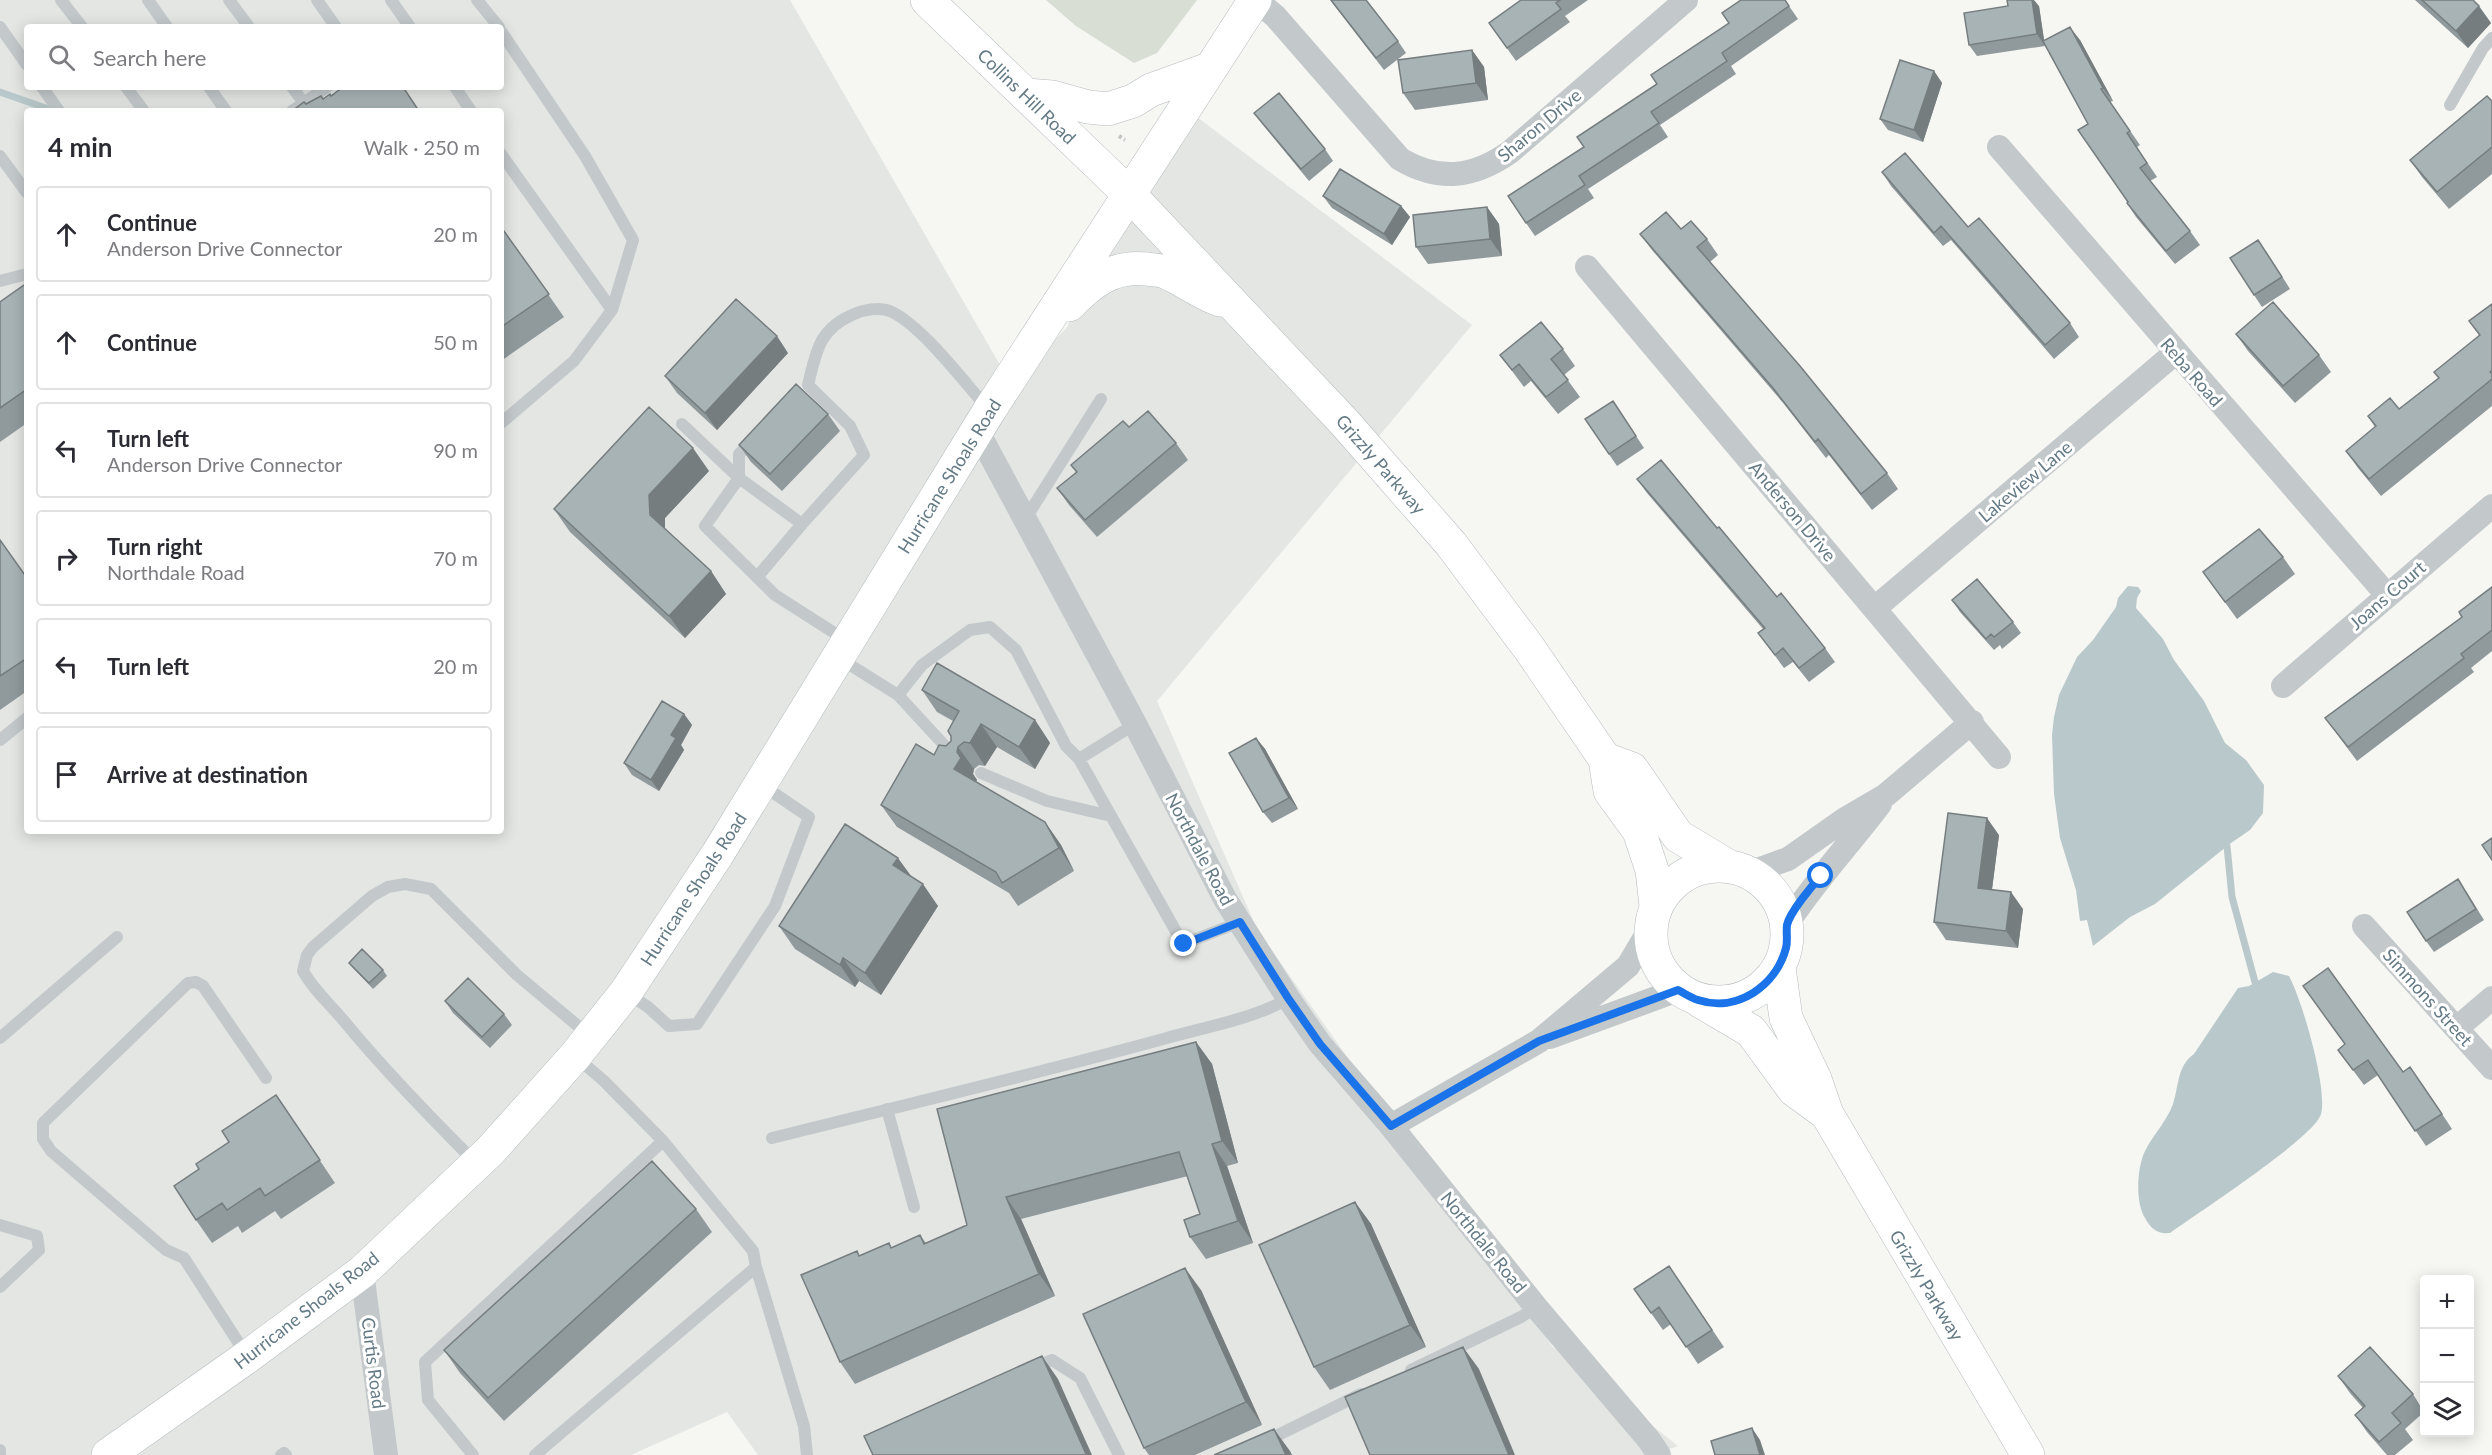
<!DOCTYPE html>
<meta charset="utf-8">
<style>
body{margin:0;font-family:Lato,sans-serif;background:#f7f7f7;color:#2b2b33}
.controls{position:absolute;right:18px;bottom:18px;display:grid;overflow:hidden;border-radius:6px;box-shadow:0 3px 15px #0003}
.controls button{width:54px;height:54px;display:grid;place-items:center;padding:0;border:0;border-bottom:2px solid #e1e1e2;background:#fff;color:#2b2b33;font:30px sans-serif}
.stop{position:absolute;width:18px;height:18px;margin:-14px;border:4px solid #1a73e8;border-radius:50%;background:#fff}
.stop.end{background:#1a73e8;border-color:#fff;box-shadow:0 2px 6px #0008}
.list{margin:0;padding:0;list-style:none}
h2{display:flex;justify-content:space-between;align-items:center;height:78px;margin:0;padding:0 24px;font-size:26px}
h2 small{font-size:20px;font-weight:400;color:#7c7c81}
.list li{display:grid;grid-template-columns:39px 1fr auto;gap:18px;align-items:center;box-sizing:border-box;height:96px;margin:0 12px 12px;padding:0 12px;border:2px solid #e1e1e2;border-radius:6px}
.list b{display:block;font-size:22px;white-space:nowrap}
.list p{margin:0;font-size:20px;white-space:nowrap;color:#7c7c81}
.list em{font-size:20px;font-style:normal;color:#7c7c81}
.icon{flex:none;width:33px;height:33px;fill:none;stroke:currentColor;stroke-width:2;stroke-linecap:round;stroke-linejoin:round}
.map{position:relative;flex:none;width:2492px;height:1455px;overflow:hidden}
.search{position:absolute;background:#fff;box-shadow:0 3px 15px #0003;left:24px;top:24px;width:480px;height:66px;display:flex;align-items:center;gap:15px;box-sizing:border-box;padding:0 21px;border-radius:6px;color:#7c7c81;font-size:22px}
.panel{position:absolute;background:#fff;box-shadow:0 3px 15px #0003;left:24px;top:108px;width:480px;height:726px;border-radius:6px}
.map>svg:first-child{display:block}
.built{fill:#e4e6e4;fill-rule:evenodd}
.green{fill:#d8ded3}
.water{fill:#b9c8ca}
.lines{fill:none;stroke-linecap:round;stroke-linejoin:round}
.stream{stroke:#b9c8ca;stroke-width:7}
.secondary-casing{stroke:#b5bcbf;stroke-width:34}
.path{stroke:#bfc1c3;stroke-width:4;stroke-dasharray:3 3;stroke-linecap:butt}
.lane{stroke:#c3c8ca;stroke-width:12}
.street{stroke:#c3c8ca;stroke-width:24}
.secondary{stroke:#fff;stroke-width:33}
.wall{fill:#909a9d}
.shaded-wall{fill:#767d7f}
.building{fill:#a8b3b6;stroke:#767d7f;stroke-width:1.5}
.route{stroke:#1a73e8;stroke-width:8}
.labels{text-anchor:middle;dominant-baseline:central;stroke-width:6;stroke-linejoin:round;paint-order:stroke}
.street-label{font-size:18px;fill:#647a85;stroke:#fff}
</style>
<div class="map">
<svg width="2492" height="1455" viewBox="0 0 2492 1455">
<rect width="100%" height="100%" fill="#f6f6f3"/>
<path class="built" d="M0 0H790L1012 386 1067 327 1176 101 1472 325 1157 701 1258 931 1553 1347 1678 1446 1653 1455H758L727 1412 631 1455H0ZM27 27H501V87H27ZM27 111H501V831H27Z"/>
<path class="green" d="M1046 0H1197L1157 53 1134 63 1076 26Z"/>
<path class="water" d="M2128 586 2138 587 2141 591 2137 598 2136 608 2163 639 2174 660 2204 701 2225 743 2246 760 2264 785 2263 813 2250 830 2231 843 2155 904 2130 917 2093 946 2087 920 2080 921 2076 890 2060 838 2054 794 2052 735 2054 717 2059 695 2077 657 2093 640 2116 607 2118 598Z
M2273 972 2289 976C2302 1000 2328 1089 2321 1114 2315 1137 2196 1214 2170 1233 2157 1234 2151 1229 2145 1218 2135 1202 2137 1168 2145 1151 2153 1135 2167 1121 2173 1104 2179 1086 2177 1066 2194 1054L2238 988 2249 986Z"/>
<g class="lines">
<path class="stream" d="M0 92 54 111
M2227 846 2232 897 2255 982"/>
<defs>
<path id="secondary" d="M927 0 1128 193 1345 423 1451 544 1529 648 1605 759 1610 791 1639 831 1652 870 1656 906
M1026 95 1052 97 1088 107 1108 109 1133 101 1151 90 1209 69
M1069 305C1091 282 1113 265 1147 269 1152 270 1160 270 1165 272 1184 280 1200 293 1220 300
M1605 759 1632 769 1678 836 1728 866
M1651 934a68 68 0 1 1 136 0a68 68 0 1 1-136 0Z
M1779 968 1786 1018 1815 1079 1827 1114 2028 1455
M1700 1001 1751 1031 1794 1090 1827 1114
M108 1455 247 1357 362 1272 490 1151 575 1056 626 992 717 855 989 411 1255 0"/>
</defs>
<use href="#secondary" class="secondary-casing"/>
<path class="path" d="M1119 136 1125 140"/>
<path class="lane" d="M61 0 82 27
M148 0 167 27
M229 0 249 27
M317 0 336 27
M391 0 410 27
M477 0 499 27
M0 27 27 65
M501 31 585 156 633 240 612 310
M42 87 59 111
M126 87 144 111
M209 87 226 111
M292 87 304 103
M455 87 471 111
M2450 105 2483 48 2492 38
M292 111 327 87
M501 154 612 310 574 361 501 423
M0 156 27 193
M0 281 27 274
M682 424 739 478
M739 478V454L754 439
M1026 518 1101 399
M758 576 802 524
M847 641 775 595 705 526 739 478 802 524 864 455 850 426 808 385C816 353 818 330 852 315 862 310 880 306 892 312 923 327 964 382 989 410
M839 658 898 695 922 665 970 630 990 627 1016 650 1066 746 1079 759 1135 724
M898 695 956 758
M0 740 27 718
M1079 759 1183 944 1240 922
M981 773 1047 801 1111 816
M627 993 648 1007 669 1026 697 1024 775 906 809 817 762 785
M0 1038 117 937
M576 1057 604 1081 663 1141
M887 1109 914 1207
M772 1138C904 1105 1036 1074 1167 1038 1198 1029 1264 1016 1288 998
M476 1163C430 1117 385 1071 344 1021 330 1004 314 991 303 971L307 955 313 947 372 896 388 887 405 884 431 889 517 975 590 1036
M0 1225 37 1236 39 1250 0 1287
M756 1267 804 1426 807 1455
M247 1356 184 1258 166 1250 51 1151 43 1139V1123L188 983 196 982 203 986 266 1078
M1033 1368 1052 1360 1080 1378 1119 1455
M1411 1370 1521 1317 1536 1307
M1266 1441 1361 1394
M0 1450V1455
M281 1455 284 1453 286 1455
M473 1455 428 1400 425 1362 663 1141 753 1251 756 1267 535 1455"/>
<path class="street" d="M1256 0 1275 16 1400 159C1439 182 1473 178 1510 152L1686 0
M1999 147 2387 595
M1587 267 1999 757
M977 430 1135 724 1225 899 1288 998 1320 1044 1391 1126 1536 1307 1649 1440 1659 1455
M1875 608 2175 353
M2283 686 2492 506
M1749 873 1788 859 1845 819 1886 795 1972 722
M1787 924C1815 881 1849 845 1880 804
M2364 926 2492 1068
M2457 1028 2492 998
M1550 1037 1678 990
M1391 1126 1539 1041 1628 966 1650 929
M362 1272 386 1455"/>
<use href="#secondary" class="secondary"/>
</g>
<path class="wall" d="M1330 0 1398 41 1406 53 1384 70Z
M1521 0H1588L1565 16 1570 22 1516 61 1489 23Z
M2415 0H2473L2491 23 2468 48Z
M1789 6 1798 19 1731 66 1736 74 1660 125 1668 137 1588 189 1594 198 1535 236 1526 223 1584 147 1657 84Z
M2039 6 2044 41 2080 40 2113 101 2110 102 2140 145 2137 147 2157 177 2150 181 2190 231 2200 245 2175 264 2136 217 2127 203 2128 202 2088 124 2045 46 1977 56 1969 45Z
M1472 50 1484 67 1488 100 1415 110 1403 93Z
M1934 71 1942 83 1923 142 1888 130 1880 119Z
M2492 101V174L2449 209 2422 177 2410 160Z
M1254 113 1325 149 1333 161 1309 181 1263 125Z
M1882 172 1968 227 2070 323 2079 337 2054 359 1951 240 1943 246 1891 186Z
M1323 196 1401 206 1410 217 1392 245 1332 208Z
M1487 207 1499 224 1502 256 1428 264 1416 247Z
M501 227 564 317 501 361Z
M1681 229 1707 239 1718 255 1710 262 1887 473 1898 489 1872 510 1829 455 1826 458 1784 404 1652 250 1640 234Z
M2266 251 2290 289 2262 307 2254 295Z
M27 283V423L0 442V302Z
M2492 304V406L2381 496 2358 468 2346 451 2375 427 2368 416 2399 409 2438 378 2479 335 2469 321Z
M2236 334 2319 355 2331 372 2295 403 2248 351Z
M1563 349 1575 366 1564 375 1580 397 1558 414 1531 381 1524 387 1500 355Z
M788 353 717 430 677 393 665 376Z
M1613 401 1644 448 1617 466 1585 419Z
M828 414 840 431 782 491 751 462 739 445Z
M1176 443 1188 460 1097 537 1069 505 1057 488 1076 472 1071 465Z
M709 471 665 518V529L711 571 726 594 685 638 570 532 554 509Z
M1637 479 1717 528 1777 597 1825 648 1835 662 1809 682 1793 662 1784 668 1758 633 1763 629 1647 493Z
M0 540 27 578V691L0 710Z
M2283 557 2295 574 2237 619 2203 572Z
M2492 587V651L2471 668 2474 672 2357 761 2325 718 2462 617Z
M1952 600 2013 622 2021 633 2002 649 2000 645 1994 650 1960 612Z
M922 690 1035 720 1050 743 1035 769 997 747 985 766 979 765 974 769 973 774 977 780 976 782 1045 822 1061 845 1074 871 1018 906 1009 893 897 827 881 805 934 755 951 741 953 721 937 712Z
M684 714 692 725 681 745 684 750 659 791 632 775 624 763Z
M1256 738 1265 749 1298 809 1272 823 1263 812Z
M1999 835 1992 889 2023 909 2018 948 1946 940 1934 922Z
M911 876 938 906 881 995 859 981 855 987 795 949 779 926Z
M2466 891 2484 920 2434 952 2426 941Z
M349 963 383 970 387 976 373 989 353 968Z
M445 1001 504 1014 512 1025 490 1048 453 1013Z
M1196 1042 1212 1064 1238 1163 1227 1166 1253 1243 1206 1259 1190 1237 1200 1214 1188 1176 1021 1219 1055 1296 855 1384 840 1362 860 1256 892 1248 920 1235 926 1243 967 1225Z
M2345 1044 2403 1072 2421 1082 2452 1129 2426 1146 2378 1075 2364 1085 2338 1050Z
M276 1095 335 1183 281 1219 275 1211 242 1233 238 1226 212 1243 196 1220 199 1169 229 1142Z
M1355 1202 1371 1224 1426 1347 1330 1390 1314 1367Z
M696 1209 712 1232 504 1421 460 1373 444 1350Z
M1669 1266 1724 1347 1698 1364 1671 1324 1663 1330 1634 1289Z
M1201 1290 1262 1425 1195 1455H1149L1144 1448Z
M2338 1376 2413 1394 2424 1412 2405 1429 2413 1440 2395 1455H2387L2367 1432 2355 1415 2363 1408 2350 1393Z"/>
<path class="shaded-wall" d="M2032 0H2034L2039 6 2045 46 2037 34Z
M2479 6 2491 23 2468 48 2456 31Z
M2070 27 2080 40 2113 101 2103 88Z
M1472 50 1484 67 1488 100 1476 83Z
M1934 71 1942 83 1923 142 1914 130Z
M1401 206 1410 217 1392 245 1384 234Z
M1487 207 1499 224 1502 256 1490 239Z
M777 336 788 353 717 430 705 413Z
M693 448 709 471 665 518V537L650 515 649 495Z
M711 571 726 594 685 638 669 616Z
M684 714 692 725 681 745 684 750 659 791 651 780 671 735Z
M1035 720 1050 743 1035 769 1019 747Z
M981 724 997 747 985 766 970 743Z
M1256 738 1265 749 1298 809 1289 798Z
M958 747 974 769 973 774 977 780 970 792 954 769Z
M1987 818 1999 835 1990 905 1978 888Z
M1045 822 1061 845 1074 871 1059 848Z
M898 858 914 880 893 865Z
M923 884 938 906 881 995 865 973Z
M2011 892 2023 909 2018 948 2006 931Z
M843 958 859 981 855 987 840 965Z
M1196 1042 1212 1064 1238 1163 1222 1141Z
M1212 1144 1227 1166 1253 1243 1238 1221Z
M1006 1197 1021 1219 1055 1296 1039 1274Z
M1355 1202 1371 1224 1426 1347 1410 1325Z
M1185 1268 1201 1290 1262 1425 1246 1402Z
M1463 1347 1479 1369 1515 1455H1509Z
M1042 1356 1058 1379 1092 1455H1087L1086 1454Z
M1752 1428 1760 1440 1765 1455H1760Z
M1274 1429 1290 1451 1292 1455H1286Z"/>
<path class="building" d="M1331 0H1366L1398 41 1376 58Z
M1521 0H1560L1556 3 1561 9 1507 48 1489 23Z
M1741 0H1785L1789 6 1722 53 1727 61 1651 112 1659 123 1579 176 1585 185 1526 223 1508 196 1584 147 1577 137 1657 84 1651 75 1729 23 1722 13Z
M2007 0H2032L2037 34 1969 45 1964 13 2008 6Z
M2422 0H2473L2479 6 2456 31Z
M2070 27 2103 88 2101 89 2130 131 2127 133 2147 163 2140 168 2190 231 2166 251 2127 203 2128 202 2078 130 2088 124 2043 41Z
M1472 50 1476 83 1403 93 1398 60Z
M1900 60 1934 71 1914 130 1880 119Z
M343 87H403L419 111H292L304 102 306 104 321 96 323 99 330 94 331 96Z
M1279 93 1325 149 1301 169 1254 113Z
M2487 96 2492 101V147L2437 192 2410 160Z
M1905 153 1968 227 1979 218 2070 323 2045 345 1941 226 1934 233 1882 172Z
M1340 169 1401 206 1384 234 1323 196Z
M1487 207 1490 239 1416 247 1413 215Z
M1666 212 1681 229 1691 221 1707 239 1697 247 1800 366 1887 473 1861 494 1818 439 1815 442 1773 388 1640 234Z
M501 227 549 294 501 327Z
M2258 240 2282 277 2254 295 2230 258Z
M27 283V389L0 408V302Z
M736 299 777 336 705 413 665 376Z
M2273 302 2319 355 2283 386 2236 334Z
M2492 304V370L2490 372 2492 374V379L2369 479 2346 451 2376 426 2368 416 2390 398 2399 409 2439 378 2434 372 2480 335 2469 321Z
M1541 322 1563 349 1551 359 1568 380 1546 397 1519 364 1512 370 1500 355Z
M796 384 828 414 770 474 739 445Z
M1613 401 1636 436 1609 454 1585 419Z
M649 407 693 448 649 495 650 515 711 571 669 616 554 509Z
M1148 411 1176 443 1085 520 1057 488 1077 472 1071 465 1123 421 1129 427Z
M1661 460 1717 528 1719 527 1777 597 1781 593 1825 648 1799 668 1783 648 1775 655 1758 633 1765 628 1637 479Z
M2259 529 2283 557 2225 602 2203 572Z
M0 540 27 578V658L0 676Z
M1977 579 2013 622 1994 637 1991 634 1986 639 1952 600Z
M2492 587V630L2461 654 2464 658 2348 747 2325 718 2462 617 2459 612Z
M937 663 1035 720 1019 747 981 724 970 743 964 742 958 747 957 752 961 758 954 769 1045 822 1059 848 1002 883 996 872 881 805 916 744 934 755 939 745 946 746 951 741V736L948 731 959 711 922 690Z
M662 701 684 714 671 735 676 738 651 780 624 763Z
M1256 738 1289 798 1263 812 1229 753Z
M1948 813 1987 818 1978 888 2011 892 2006 931 1934 922Z
M845 824 898 858 893 865 923 884 865 973 843 958 840 965 779 926Z
M2492 838V860L2482 845Z
M2458 879 2476 909 2426 941 2407 912Z
M362 949 383 970 369 983 349 963Z
M2328 968 2403 1072 2410 1067 2442 1114 2415 1131 2368 1060 2353 1070 2338 1050 2345 1044 2303 986Z
M468 978 504 1014 482 1037 445 1001Z
M1196 1042 1222 1141 1212 1144 1238 1221 1190 1237 1184 1220 1200 1214 1179 1152 1006 1197 1039 1274 840 1362 801 1275 857 1251 859 1256 889 1243 891 1248 920 1235 924 1244 967 1225 937 1109Z
M276 1095 320 1160 265 1196 260 1188 227 1210 222 1203 196 1220 174 1186 199 1169 196 1164 229 1142 222 1131Z
M652 1161 696 1209 488 1398 444 1350Z
M1355 1202 1410 1325 1314 1367 1259 1245Z
M1669 1266 1712 1330 1686 1347 1659 1307 1651 1313 1634 1289Z
M1185 1268 1246 1402 1144 1448 1083 1314Z
M1463 1347 1509 1455H1370L1345 1397Z
M2370 1347 2413 1394 2392 1413 2401 1423 2379 1442 2355 1415 2365 1406 2338 1376Z
M1042 1356 1086 1454 1083 1455H873L864 1436Z
M1752 1428 1760 1455H1715L1711 1441Z
M1274 1429 1286 1455H1214Z"/>
<g class="lines">
<path class="route" d="M1184 944 1240 922 1288 998 1320 1044 1391 1126 1539 1041 1678 990C1684 993 1691 998 1698 1000 1737 1013 1776 986 1786 948 1788 941 1786 933 1787 925 1790 912 1811 887 1821 876"/>
</g>
<g class="labels">
<g class="street-label">
<text transform="translate(1027 96) rotate(44)">Collins Hill Road</text>
<text transform="translate(1539 125) rotate(-40)">Sharon Drive</text>
<text transform="translate(2192 372) rotate(49)">Reba Road</text>
<text transform="translate(1381 464) rotate(49)">Grizzly Parkway</text>
<text transform="translate(949 476) rotate(-58)">Hurricane Shoals Road</text>
<text transform="translate(2025 481) rotate(-40)">Lakeview Lane</text>
<text transform="translate(1793 511) rotate(50)">Anderson Drive</text>
<text transform="translate(2387 595) rotate(-41)">Joans Court</text>
<text transform="translate(1200 849) rotate(62)">Northdale Road</text>
<text transform="translate(693 889) rotate(-57)">Hurricane Shoals Road</text>
<text transform="translate(2428 997) rotate(48)">Simmons Street</text>
<text transform="translate(1484 1242) rotate(51)">Northdale Road</text>
<text transform="translate(1927 1285) rotate(59)">Grizzly Parkway</text>
<text transform="translate(306 1310) rotate(-38)">Hurricane Shoals Road</text>
<text transform="translate(374 1363) rotate(83)">Curtis Road</text>
</g>
</g>
</svg>
<div class="controls">
<button>+</button>
<button>−</button>
<button><svg class="icon" aria-label="layers" viewBox="0 0 24 24"><path d="M12 4l9 5-9 5-9-5zM3 14l9 5 9-5"/></svg></button>
</div>
<div class="stop" style="left:1821px;top:876px"></div>
<div class="stop end" style="left:1184px;top:944px"></div>
<div class="search"><svg class="icon" aria-label="search" viewBox="0 0 24 24"><circle cx="10" cy="10" r="6"/><path d="M15 15l6 6"/></svg>Search here</div>
<section class="panel">
<h2>4 min<small>Walk · 250 m</small></h2>
<ul class="list">
<li><svg class="icon" aria-label="ahead" viewBox="0 0 24 24"><path d="M12 20V5M6 11l6-6 6 6"/></svg><div><b>Continue</b><p>Anderson Drive Connector</p></div><em>20 m</em></li>
<li><svg class="icon" aria-label="ahead" viewBox="0 0 24 24"><path d="M12 20V5M6 11l6-6 6 6"/></svg><div><b>Continue</b></div><em>50 m</em></li>
<li><svg class="icon" aria-label="left" viewBox="0 0 24 24"><path d="M17 20v-9H6M10 6l-5 5 5 5"/></svg><div><b>Turn left</b><p>Anderson Drive Connector</p></div><em>90 m</em></li>
<li><svg class="icon" aria-label="right" viewBox="0 0 24 24"><path d="M7 20v-9h11M14 6l5 5-5 5"/></svg><div><b>Turn right</b><p>Northdale Road</p></div><em>70 m</em></li>
<li><svg class="icon" aria-label="left" viewBox="0 0 24 24"><path d="M17 20v-9H6M10 6l-5 5 5 5"/></svg><div><b>Turn left</b></div><em>20 m</em></li>
<li><svg class="icon" aria-label="arrive" viewBox="0 0 24 24"><path d="M6 21V4h12l-3 4 3 4H6"/></svg><div><b>Arrive at destination</b></div></li>
</ul>
</section>
</div>
